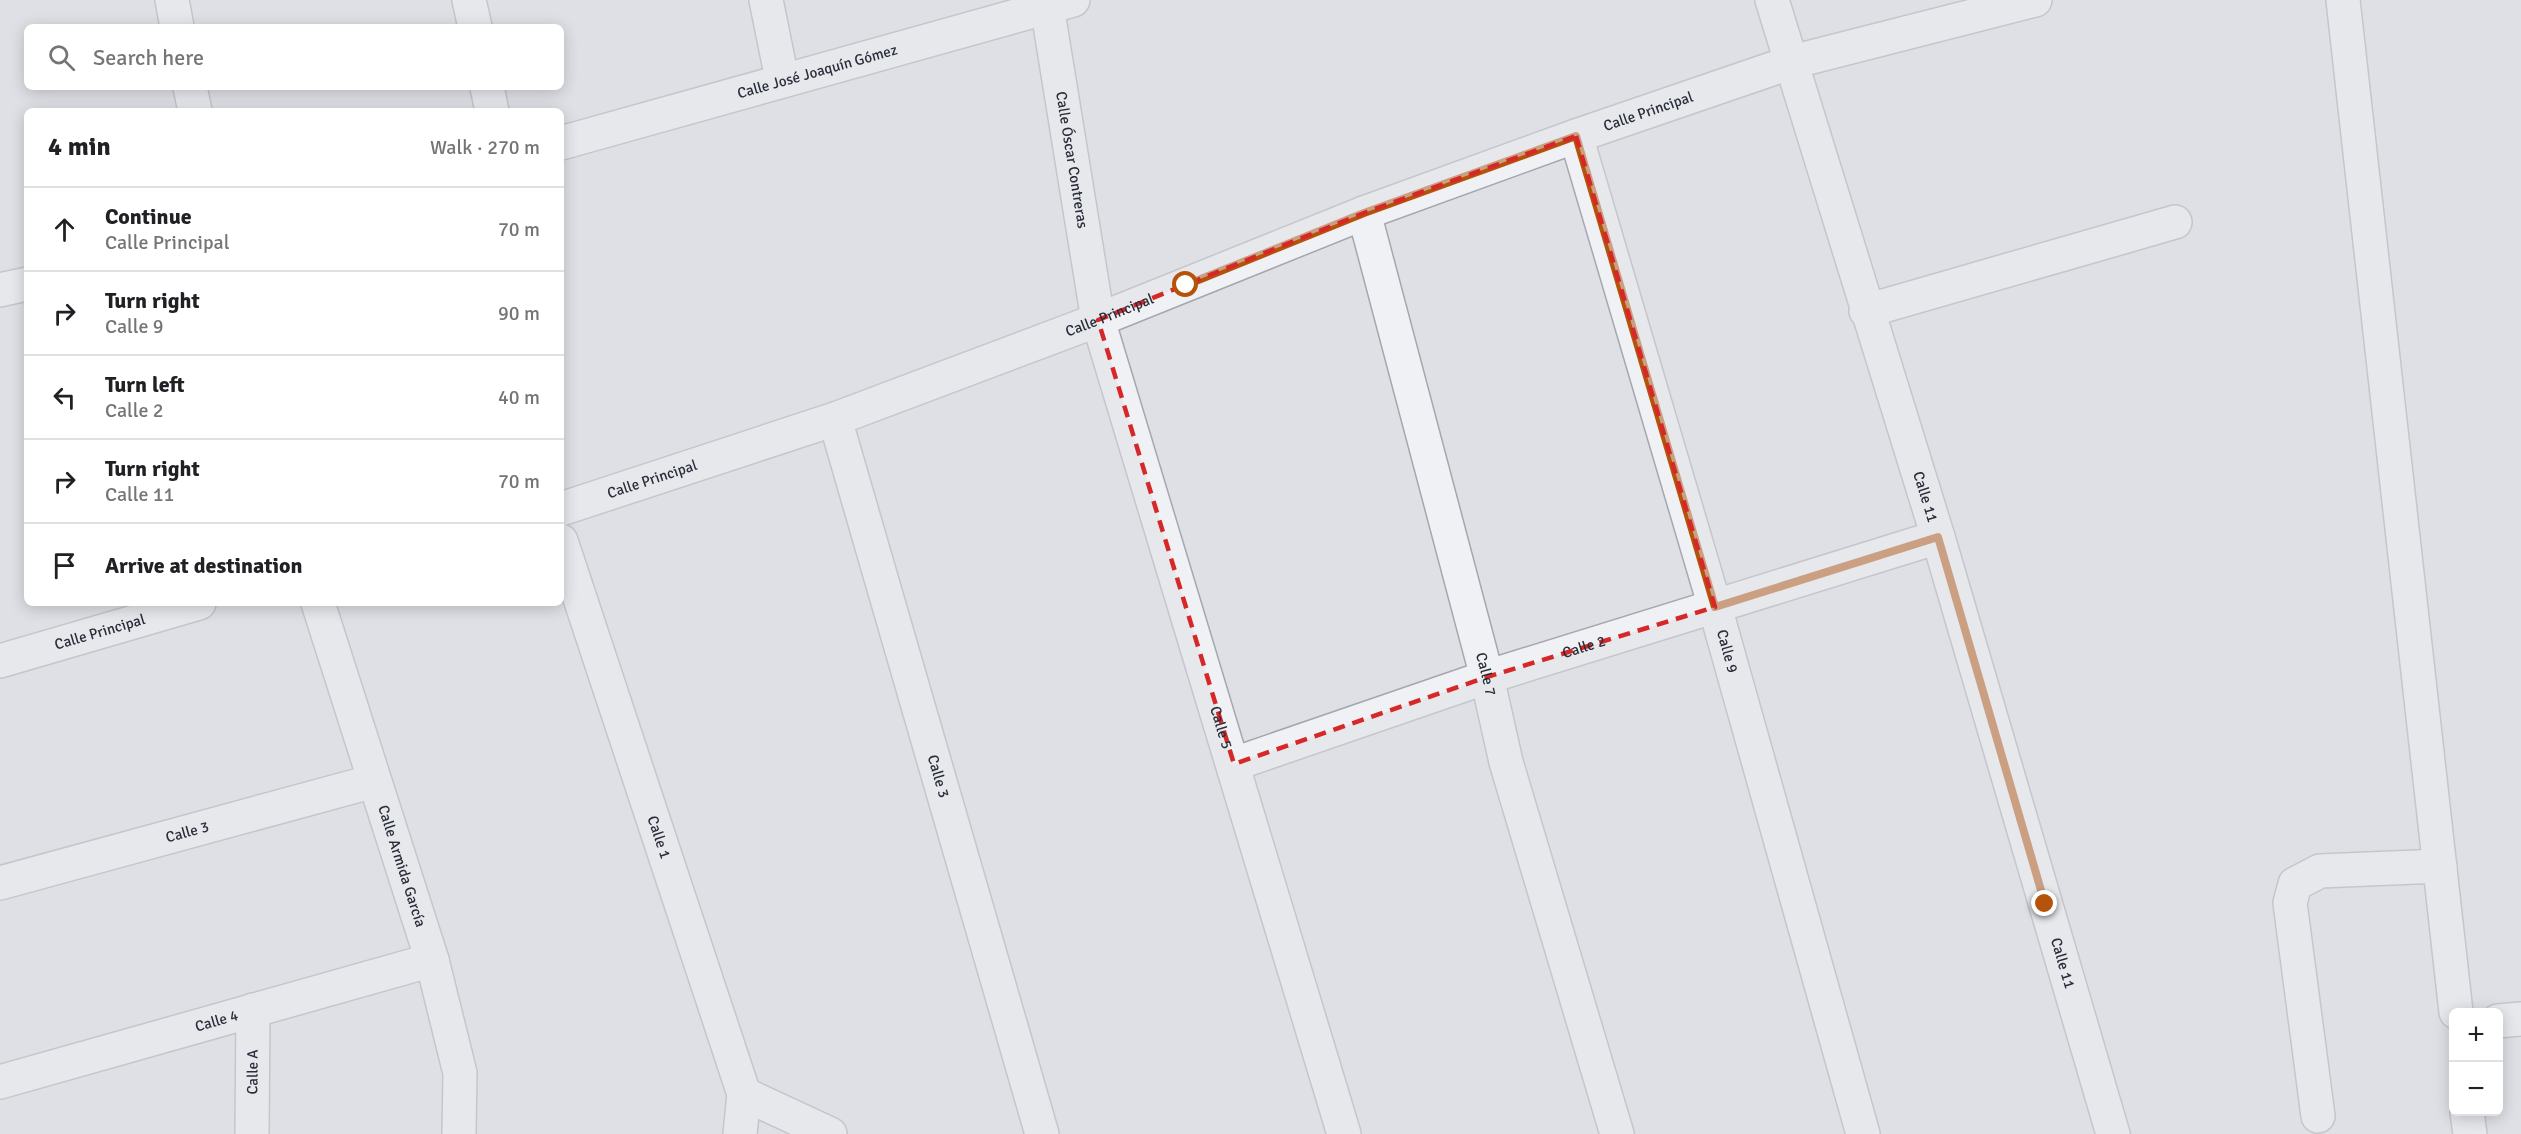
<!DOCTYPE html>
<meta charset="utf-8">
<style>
body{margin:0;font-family:Signika,sans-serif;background:#f2f2f2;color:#202124}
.controls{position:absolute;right:18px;bottom:18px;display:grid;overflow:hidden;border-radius:9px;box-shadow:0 3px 15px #0003}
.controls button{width:54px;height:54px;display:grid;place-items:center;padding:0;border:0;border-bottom:2px solid #e0e0e0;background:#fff;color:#202124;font:30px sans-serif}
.stop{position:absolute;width:18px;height:18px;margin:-14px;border:4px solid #b45309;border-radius:50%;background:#fff}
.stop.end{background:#b45309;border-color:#fff;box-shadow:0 2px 6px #0008}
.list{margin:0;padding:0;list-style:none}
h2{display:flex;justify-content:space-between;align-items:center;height:78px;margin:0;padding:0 24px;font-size:26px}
h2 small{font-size:20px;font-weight:400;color:#757577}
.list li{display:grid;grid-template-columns:39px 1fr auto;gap:18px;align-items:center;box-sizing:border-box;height:84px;padding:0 24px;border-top:2px solid #e0e0e0}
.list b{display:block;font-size:22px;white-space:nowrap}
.list p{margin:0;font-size:20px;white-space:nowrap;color:#757577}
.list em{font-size:20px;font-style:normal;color:#757577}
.icon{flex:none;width:33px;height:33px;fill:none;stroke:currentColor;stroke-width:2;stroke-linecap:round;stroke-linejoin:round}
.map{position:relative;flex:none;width:2521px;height:1134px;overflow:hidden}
.search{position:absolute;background:#fff;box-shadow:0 3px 15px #0003;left:24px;top:24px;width:540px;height:66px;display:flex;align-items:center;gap:15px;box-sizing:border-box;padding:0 21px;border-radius:9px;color:#757577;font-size:22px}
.panel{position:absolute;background:#fff;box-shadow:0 3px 15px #0003;left:24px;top:108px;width:540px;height:498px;border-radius:9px}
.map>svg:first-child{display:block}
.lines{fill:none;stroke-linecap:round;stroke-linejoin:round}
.street-casing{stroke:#a4a7ae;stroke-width:36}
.street{stroke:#f0f1f4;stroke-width:33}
.route{stroke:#b45309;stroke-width:8}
.marked{fill:none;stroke:#d62828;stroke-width:4.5;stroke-dasharray:12 8;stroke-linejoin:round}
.labels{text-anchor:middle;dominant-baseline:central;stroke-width:4.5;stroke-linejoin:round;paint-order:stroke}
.street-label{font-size:15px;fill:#292d3a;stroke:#edeff3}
</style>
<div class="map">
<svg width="2521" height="1134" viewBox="0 0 2521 1134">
<rect width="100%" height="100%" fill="#dee0e5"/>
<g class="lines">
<defs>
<g id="street">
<path d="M172 0 177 27"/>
<path d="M469 0 475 27"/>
<path d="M766 0 782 79"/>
<path id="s1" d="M1046 0 1098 320 1344 1134"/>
<path id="s2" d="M1772 0 1938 537 2113 1134"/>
<path d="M2343 0 2456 1012"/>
<path d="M190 87 195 111"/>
<path d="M487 87 492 111"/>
<path id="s3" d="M1576 136 1715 607 1863 1134"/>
<path id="s4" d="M561 143 1073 0"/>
<path id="s5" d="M1364 213 1487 677 1506 762 1617 1134"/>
<path d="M0 290 27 284"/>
<path d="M1866 311 2175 222"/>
<path id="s6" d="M835 419 1042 1134"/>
<path id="s7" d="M561 509 835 419 1098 320 1364 213 1576 136 1792 62 2035 0"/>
<path id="s8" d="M561 541 744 1094 740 1134"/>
<path id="s9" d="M318 603 432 960 460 1073 459 1134"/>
<path id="s10" d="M0 661 199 603"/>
<path id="s11" d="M1234 764 1487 677 1938 537"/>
<path id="s12" d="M0 883 374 781"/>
<path d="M2498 1021 2521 1019"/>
<path id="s13" d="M0 1082 432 960"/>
<path d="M744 1094 830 1134"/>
<path d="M2467 1112 2470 1134"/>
<path d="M2318 1116 2290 903 2295 884 2320 871 2440 866"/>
<path id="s14" d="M252 1134 253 1010"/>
</g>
</defs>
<use href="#street" class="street-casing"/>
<use href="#street" class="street"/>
</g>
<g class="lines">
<path class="route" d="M1186 285 1364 213 1576 136 1715 607 1938 537 2045 904"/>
</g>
<path d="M0 0H2521V1134H0ZM1576 136 1715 607 1487 677 1234 764 1098 320 1364 213Z" fill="#dee0e5" fill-opacity=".55" fill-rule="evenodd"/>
<path class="marked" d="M1576 136 1715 607 1487 677 1234 764 1098 320 1364 213Z"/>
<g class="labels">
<g class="street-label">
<text stroke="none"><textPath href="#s4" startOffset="266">Calle José Joaquín Gómez</textPath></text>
<text stroke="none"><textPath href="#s7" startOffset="1158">Calle Principal</textPath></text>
<text stroke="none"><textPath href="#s1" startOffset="162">Calle Óscar Contreras</textPath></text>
<text stroke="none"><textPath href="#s7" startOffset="582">Calle Principal</textPath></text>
<text stroke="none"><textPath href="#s7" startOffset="96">Calle Principal</textPath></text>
<text stroke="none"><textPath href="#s2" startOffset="520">Calle 11</textPath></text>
<text stroke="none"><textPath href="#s10" startOffset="104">Calle Principal</textPath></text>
<text stroke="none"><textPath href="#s11" startOffset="369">Calle 2</textPath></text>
<text stroke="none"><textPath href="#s3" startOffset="537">Calle 9</textPath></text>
<text stroke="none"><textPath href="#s5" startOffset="477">Calle 7</textPath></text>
<text stroke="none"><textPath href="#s1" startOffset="750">Calle 5</textPath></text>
<text stroke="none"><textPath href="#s6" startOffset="372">Calle 3</textPath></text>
<text stroke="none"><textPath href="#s12" startOffset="194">Calle 3</textPath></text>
<text stroke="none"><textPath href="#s8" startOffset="312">Calle 1</textPath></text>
<text stroke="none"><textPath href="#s9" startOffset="276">Calle Armida García</textPath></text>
<text stroke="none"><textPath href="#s2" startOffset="1006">Calle 11</textPath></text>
<text stroke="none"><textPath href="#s13" startOffset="225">Calle 4</textPath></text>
<text stroke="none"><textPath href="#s14" startOffset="62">Calle A</textPath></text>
</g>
</g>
</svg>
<div class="controls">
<button>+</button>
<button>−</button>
</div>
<div class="stop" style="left:1186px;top:285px"></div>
<div class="stop end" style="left:2045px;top:904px"></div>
<div class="search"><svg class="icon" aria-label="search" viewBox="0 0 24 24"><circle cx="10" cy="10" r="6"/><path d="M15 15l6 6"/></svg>Search here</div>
<section class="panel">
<h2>4 min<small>Walk · 270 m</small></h2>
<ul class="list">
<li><svg class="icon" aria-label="ahead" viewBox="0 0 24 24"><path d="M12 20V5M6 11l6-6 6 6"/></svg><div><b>Continue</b><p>Calle Principal</p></div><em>70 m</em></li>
<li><svg class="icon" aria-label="right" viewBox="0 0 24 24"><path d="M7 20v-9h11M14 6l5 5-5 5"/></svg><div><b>Turn right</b><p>Calle 9</p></div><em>90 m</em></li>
<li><svg class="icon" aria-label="left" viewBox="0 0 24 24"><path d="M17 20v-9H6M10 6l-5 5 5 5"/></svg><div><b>Turn left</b><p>Calle 2</p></div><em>40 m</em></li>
<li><svg class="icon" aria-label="right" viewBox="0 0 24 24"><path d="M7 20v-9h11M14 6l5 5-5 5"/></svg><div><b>Turn right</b><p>Calle 11</p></div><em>70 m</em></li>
<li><svg class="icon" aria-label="arrive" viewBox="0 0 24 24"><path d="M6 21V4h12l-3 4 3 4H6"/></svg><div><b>Arrive at destination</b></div></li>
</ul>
</section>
</div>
